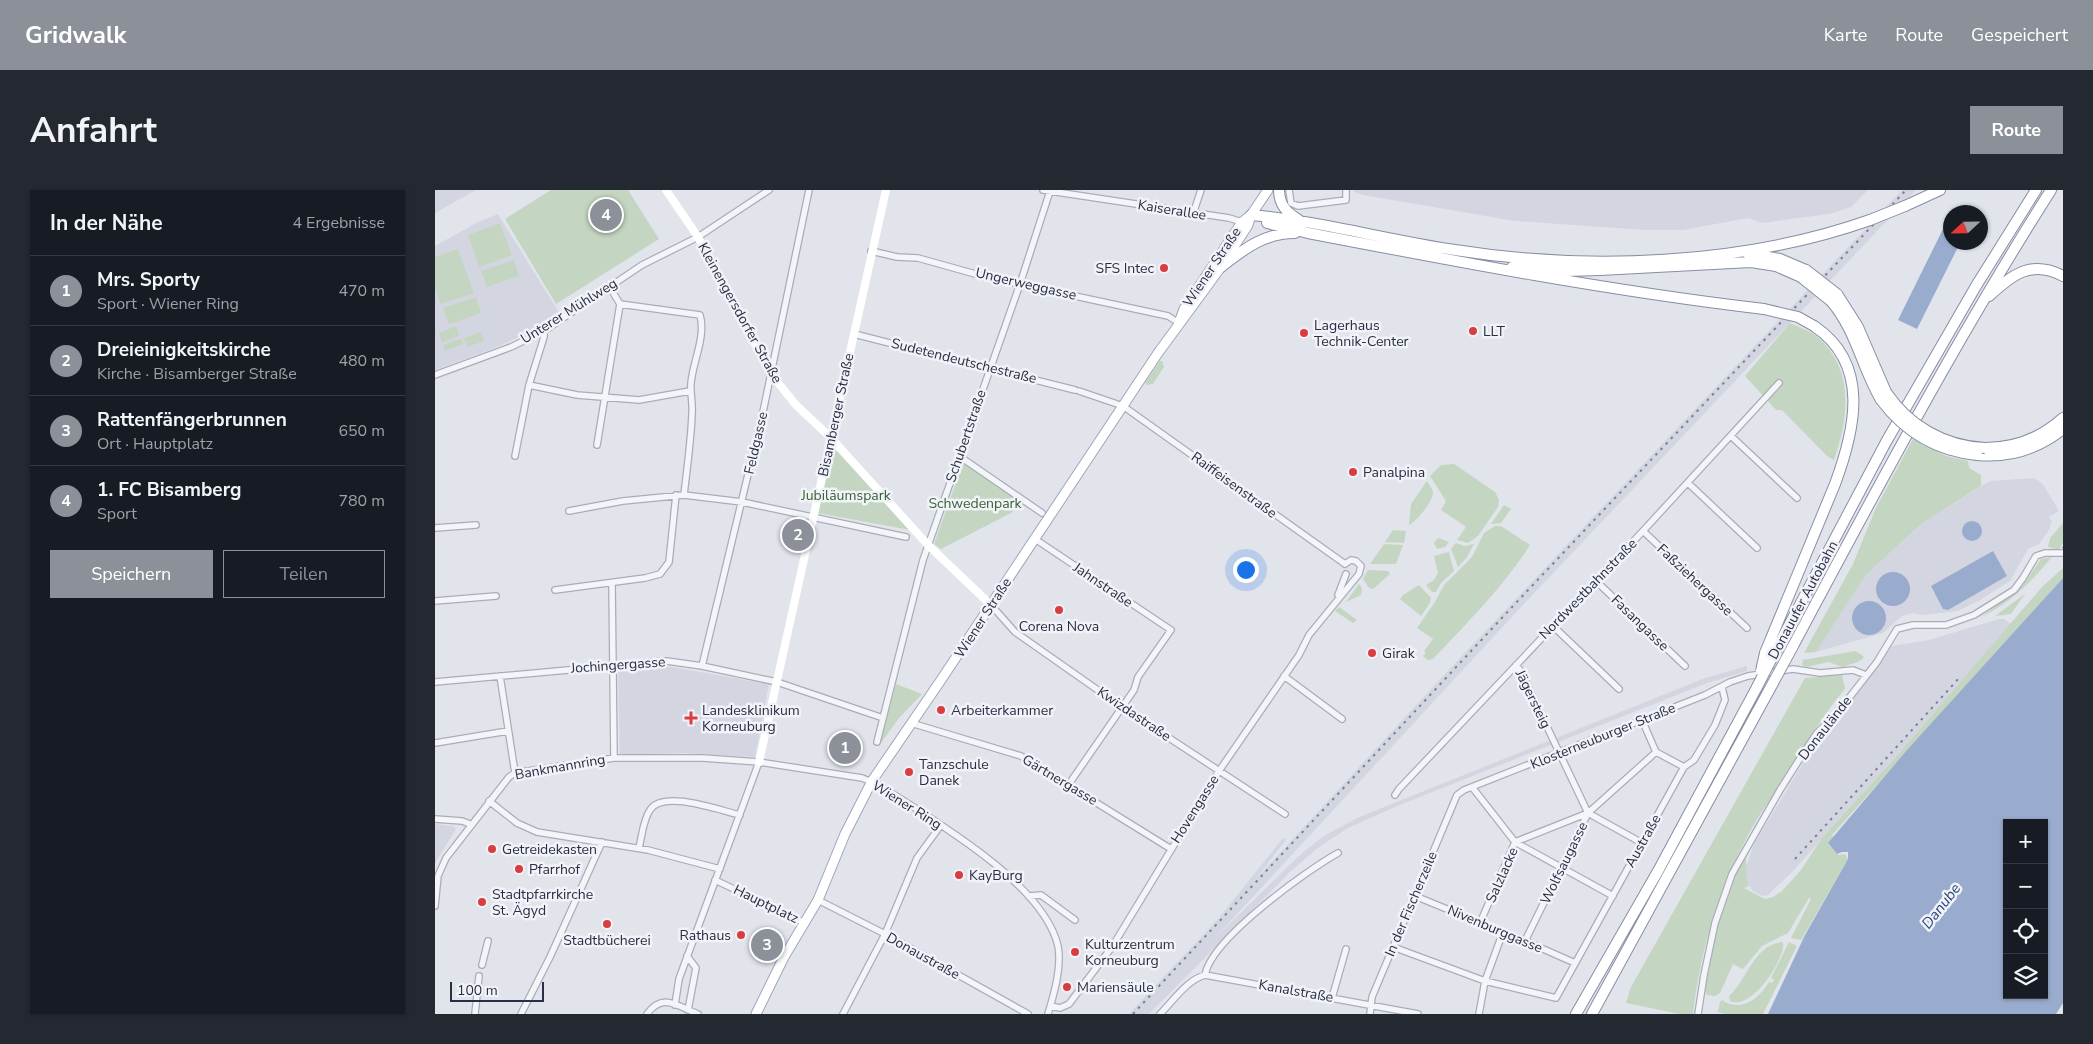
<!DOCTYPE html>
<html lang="de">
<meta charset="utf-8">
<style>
body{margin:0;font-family:"Nunito Sans",sans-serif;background:#242831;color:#f1f3f6}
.controls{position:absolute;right:15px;bottom:15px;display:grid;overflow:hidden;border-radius:0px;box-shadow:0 1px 4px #0004}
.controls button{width:45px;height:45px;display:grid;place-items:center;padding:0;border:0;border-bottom:1px solid #363941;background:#171b24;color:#f1f3f6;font:25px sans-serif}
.compass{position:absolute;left:1508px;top:15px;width:45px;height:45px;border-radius:50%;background:#171b24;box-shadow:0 1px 4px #0004;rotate:248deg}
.scale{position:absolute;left:15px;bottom:12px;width:94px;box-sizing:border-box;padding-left:5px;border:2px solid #282e44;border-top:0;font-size:14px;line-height:18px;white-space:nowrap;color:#282e44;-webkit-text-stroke:4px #f1f3f8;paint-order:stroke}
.you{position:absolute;left:810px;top:379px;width:18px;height:18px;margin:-12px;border:4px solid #fff;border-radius:50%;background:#1a73e8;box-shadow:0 0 0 8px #1a73e833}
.badge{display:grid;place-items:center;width:32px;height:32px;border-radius:50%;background:#8c9099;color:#fff;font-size:16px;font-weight:700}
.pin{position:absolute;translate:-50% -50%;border:2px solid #fff;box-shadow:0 1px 5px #0006}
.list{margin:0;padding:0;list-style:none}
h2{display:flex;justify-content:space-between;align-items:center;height:65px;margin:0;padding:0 20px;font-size:21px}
h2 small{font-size:16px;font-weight:400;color:#9ea1a6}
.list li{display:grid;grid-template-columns:32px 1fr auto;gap:15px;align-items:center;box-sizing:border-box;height:70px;padding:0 20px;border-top:1px solid #363941}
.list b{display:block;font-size:19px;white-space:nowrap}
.list p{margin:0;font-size:16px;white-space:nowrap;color:#9ea1a6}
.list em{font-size:16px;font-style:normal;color:#9ea1a6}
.actions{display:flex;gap:10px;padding:15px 20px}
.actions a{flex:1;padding:11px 0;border:1px solid #8c9099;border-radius:0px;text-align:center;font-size:18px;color:#8c9099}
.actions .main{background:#8c9099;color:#fff}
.icon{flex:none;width:28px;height:28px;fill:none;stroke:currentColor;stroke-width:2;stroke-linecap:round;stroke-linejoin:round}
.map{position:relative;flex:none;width:1628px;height:824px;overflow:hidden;border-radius:0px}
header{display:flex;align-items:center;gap:30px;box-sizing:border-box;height:70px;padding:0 25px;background:#8c9099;color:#fff}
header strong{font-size:24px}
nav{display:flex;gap:28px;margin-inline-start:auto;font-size:18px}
.intro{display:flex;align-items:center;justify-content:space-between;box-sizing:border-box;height:120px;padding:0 30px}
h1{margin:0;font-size:35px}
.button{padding:12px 22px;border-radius:0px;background:#8c9099;color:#fff;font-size:18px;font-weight:700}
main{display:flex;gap:30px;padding:0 30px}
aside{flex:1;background:#171b24;border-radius:0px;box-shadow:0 1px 4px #0004}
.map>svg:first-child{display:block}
.built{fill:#d3d6e0}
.green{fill:#c4d6c1}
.water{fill:#99acce;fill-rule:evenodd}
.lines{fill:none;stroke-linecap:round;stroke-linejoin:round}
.street-casing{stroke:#aaadb9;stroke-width:8}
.primary-casing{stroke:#9fa6b8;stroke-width:11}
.highway-casing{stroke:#878ea3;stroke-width:12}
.street{stroke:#f4f5f9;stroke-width:5.5}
.secondary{stroke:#fff;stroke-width:8}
.primary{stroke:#fff;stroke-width:9}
.highway{stroke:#fff;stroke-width:10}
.rail{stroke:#798096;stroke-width:2;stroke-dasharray:2.5 5;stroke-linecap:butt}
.highway-bridge-casing{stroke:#878ea3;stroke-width:12;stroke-linecap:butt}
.highway-bridge{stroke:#fff;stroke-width:10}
.poi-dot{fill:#d93d40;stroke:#f1f3f8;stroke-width:2}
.labels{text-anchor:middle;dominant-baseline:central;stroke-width:5;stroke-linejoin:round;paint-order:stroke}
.street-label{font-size:14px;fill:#282e44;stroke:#f1f3f8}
.poi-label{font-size:14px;fill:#282e44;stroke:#f1f3f8;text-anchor:start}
.park-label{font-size:14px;fill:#376134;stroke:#f1f3f8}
.water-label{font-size:15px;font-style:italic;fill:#2e477c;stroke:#f1f3f8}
</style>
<header>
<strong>Gridwalk</strong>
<nav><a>Karte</a><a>Route</a><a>Gespeichert</a></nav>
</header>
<div class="intro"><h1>Anfahrt</h1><a class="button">Route</a></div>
<main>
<aside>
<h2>In der Nähe<small>4 Ergebnisse</small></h2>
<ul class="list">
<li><span class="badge">1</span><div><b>Mrs. Sporty</b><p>Sport · Wiener Ring</p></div><em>470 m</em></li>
<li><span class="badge">2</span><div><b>Dreieinigkeitskirche</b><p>Kirche · Bisamberger Straße</p></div><em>480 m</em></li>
<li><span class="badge">3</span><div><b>Rattenfängerbrunnen</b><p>Ort · Hauptplatz</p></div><em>650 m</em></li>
<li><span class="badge">4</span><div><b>1. FC Bisamberg</b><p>Sport</p></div><em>780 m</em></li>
</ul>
<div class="actions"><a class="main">Speichern</a><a>Teilen</a></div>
</aside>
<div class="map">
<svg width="1628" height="824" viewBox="0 0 1628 824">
<rect width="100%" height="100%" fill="#e1e4eb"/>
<path class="built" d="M0 0H41L0 23Z
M919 0H1433L1416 17 1394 24 1327 33 1313 28 1248 40H1210L1080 31 928 5 919 2Z
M1467 0H1481L1087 416 780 748 867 663 889 646 922 628 1270 488 1312 476V481L1272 493 967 614 913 638 884 657 856 681 714 824H694L783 729 848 648 851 650 819 691 1009 485Z
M63 24 125 124 105 137 62 157 0 180V56L43 32Z
M1599 288 1608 294 1624 321 1614 327 1617 332 1614 340 1604 354 1593 359 1575 391 1547 409 1523 421 1488 425 1478 423 1467 426 1448 443 1381 462 1431 385 1486 334 1555 291Z
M1564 429H1569L1576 434 1461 567 1358 681 1333 705 1327 706 1317 700 1312 691 1311 677 1319 654 1387 542 1408 526 1410 517 1457 456 1494 450Z
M231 476 334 494 320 567 249 563 185 565 183 479Z
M0 634 18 636 21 639 0 673Z"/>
<path class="green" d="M116 0H193L224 49 121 114 70 29Z
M65 33 77 65 44 77 33 45Z
M23 59 39 103 6 114 0 96V67Z
M79 70 84 86 52 97 46 81Z
M41 107 46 123 14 134 8 118Z
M1355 133C1363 137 1373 140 1380 145 1420 177 1414 227 1399 270L1392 266 1347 220H1341L1310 186Z
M21 136 24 146 7 152 4 143Z
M46 142 49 151 32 157 29 148Z
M26 149 28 154 10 161 8 155Z
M725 171H727L729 177 718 194 712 195 710 193Z
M1478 249 1511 266 1533 271 1534 278 1546 285V296L1486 334 1431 385 1381 462 1369 463 1418 374 1441 318Z
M398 257 475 340 383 323Z
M528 273 585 312 577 319 578 322 506 359 499 354Z
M1019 274 1060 302 1064 310 1063 317 1043 346 1033 353 1022 350 1031 337 1006 320 1011 311 995 286 1006 275Z
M992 291C994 294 997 298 998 302 999 310 981 332 974 335L976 314Z
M1069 315 1076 319 1066 333 1056 334Z
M1628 333V353L1624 360 1613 357 1615 348Z
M1060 336H1066L1095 355C1069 396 1032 433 998 469L993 470 988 466 991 463 989 461 998 449 982 438 1000 412 1009 395 1037 367 1049 343Z
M958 340 971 341 969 353 950 352Z
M1003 348 1014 352 1010 357 1002 359 999 353Z
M1021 353 1030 356 1039 354 1032 367 1023 377 1016 359Z
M949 354 968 355 961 374H935Z
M1014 362 1019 381 1006 393 1001 402H997L991 395 999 390 1003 383 999 366Z
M1617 367C1596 392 1576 413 1546 427L1588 395 1606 369Z
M1628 378V388L1397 645 1398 647 1393 654 1403 665 1410 664 1413 669 1366 750 1356 748 1376 709 1374 708 1353 743 1327 756 1308 779 1298 774 1285 803 1280 806 1272 805 1270 800C1279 758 1286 704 1310 667 1313 675 1310 686 1314 696L1309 698 1330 709 1338 707 1347 701 1366 680 1387 648 1461 567 1607 397Z
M933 380 953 381 955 384 938 399 934 398 928 389Z
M924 394 927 398 926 405 911 412Z
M984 395 996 408 995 413 986 426 965 409 968 405Z
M1590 404 1576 424 1560 426Z
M904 417 922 430 918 433 900 421Z
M1420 461 1427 465 1429 468 1423 472 1407 477 1394 472 1371 477 1367 475 1368 470Z
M1407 485 1410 499C1386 527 1368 559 1348 590 1340 604 1329 617 1321 631 1286 691 1266 755 1258 824H1245L1191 813 1196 797 1370 488Z
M461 494 487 504 464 528 445 554Z
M1348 752C1351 768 1317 821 1295 811L1294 806C1313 789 1318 755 1348 752Z
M1354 752 1362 756 1328 824H1290L1283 822 1285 812 1287 810C1305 823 1324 809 1334 792L1337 793 1339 790 1336 788Z"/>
<path class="water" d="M1508 39 1515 43 1516 52 1525 53 1482 139 1463 130Z
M1527 341a10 10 0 1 1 20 0a10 10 0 1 1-20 0Z
M1558 361 1572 386 1513 420 1508 419 1496 396Z
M1441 399a17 17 0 1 1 34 0a17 17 0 1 1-34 0Z
M1628 388V813L1621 824H1333L1370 745 1413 669V662H1407L1402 664 1393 653 1473 559ZM1572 633H1609V805H1572Z
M1417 428a17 17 0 1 1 34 0a17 17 0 1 1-34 0Z"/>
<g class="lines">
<defs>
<path id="street" d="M608 0 794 28 807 32
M854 0 856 13 863 16 911 10V0
M758 24 766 0
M436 61 462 67 483 68 551 87 733 126 744 133
M174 96 185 114 265 125C271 147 258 171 256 193 255 203 258 213 257 224 256 251 252 278 249 305
M419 144 640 200
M0 185 76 157 109 141 207 75 263 47 334 0
M94 195 142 205 204 210 255 201
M644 201 688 216 910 374
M1296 246 1362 308
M162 255 185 114
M80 266 94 195 109 147V141
M524 266 607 323
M1253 293 1322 358
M134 321 188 311 249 305 307 312 471 347
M0 338 41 335
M1208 341 1312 438
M600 349 736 440 703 487 699 500 634 594
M1161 391 1250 476
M177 393 179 568
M120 400 210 388 225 384 234 372 241 305
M903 405 911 384
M0 411 61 406
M556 415 580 442 687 517 850 624
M1118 436 1184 499
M1081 475 1085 480 1153 623 1207 653
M267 476 328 222 374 0
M65 486 80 583
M849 486 907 529
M0 492 232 471 267 476 342 492 448 528
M1207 530 1221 562 1249 577
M476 533 586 566 736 659
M442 552 488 370 585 94 615 1
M0 553 73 541
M1037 597 1080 652 1178 706
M960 605 964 599 1208 341 1344 193
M54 611 82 633 102 642 213 660 285 679
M0 629 27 631 35 634
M204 658C207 646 208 630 215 620 228 599 286 621 305 625
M280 690 370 733
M594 706 606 705 640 730
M980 706 1090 751 1140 773
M383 710 450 744 593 824
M0 716 3 686 11 668 74 587 80 583 179 568H268L324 572 427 588 444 595C496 629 608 692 623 756 627 777 619 804 613 824
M1045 733 1080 652 1153 623
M1090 751 1153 623 1221 562
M958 757 1050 791 1121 808 1249 577 1259 570 1280 535 1290 510 1287 497
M252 766 261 778 253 820
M47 775 53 751
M770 785C776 749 871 681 903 663
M897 808 911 759
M240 815 244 789 255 759 324 572
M616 816 625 818 634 814 677 757 784 581 864 465 874 445 924 384 926 376 921 371 916 370 910 374
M40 824 44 786
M86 824 115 767 167 652
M212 824C228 802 242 816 263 824
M408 824 450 744 482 668 506 635
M725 824C738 811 752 790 770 785L983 824
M935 824 937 807 1022 605 1029 600 1270 505 1295 492 1313 486 1358 479 1385 483 1418 480 1431 485
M1044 824 1050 791 1068 742
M1263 824 1269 785 1280 733 1297 684 1345 600 1364 570 1382 543 1403 522 1442 472 1462 439 1478 435H1511L1539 425 1579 400 1588 388 1601 366 1610 363H1628"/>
<path id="primary" d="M745 130 749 119 807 32 816 25 833 0
M321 824 349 767 383 710 410 644 437 591 506 490 723 163 786 77 813 35 816 25"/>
<path id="highway" d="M844 0C844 15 852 23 864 30
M1470 16 1505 0
M816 25C885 31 952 50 1020 60 1152 81 1308 75 1435 30
M832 33 873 43C1024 72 1175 101 1329 119
M1312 63 1345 69 1371 80
M786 77C809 59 829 43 860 43
M1077 77 1131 81 1165 80 1316 72 1341 76 1366 87
M1402 104 1423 137 1451 202
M1554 106C1577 85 1596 69 1628 86
M1396 111C1421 140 1427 178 1446 210
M1550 258C1580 258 1606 248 1628 228
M1542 265C1573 268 1603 259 1628 239
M1358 456C1440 302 1522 148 1616 0
M1341 460 1451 252 1541 96 1601 0
M1330 463 1400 294C1420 240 1436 174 1379 136
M1141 824 1223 681 1322 497
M1157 824 1338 493"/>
</defs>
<use href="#street" class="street-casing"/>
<use href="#primary" class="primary-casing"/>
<use href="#highway" class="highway-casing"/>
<use href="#street" class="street"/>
<path class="secondary" d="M231 0 263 47 336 184 361 215 396 248 493 355 556 415
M324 572 451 0"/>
<use href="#primary" class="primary"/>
<use href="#highway" class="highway"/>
<path class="rail" d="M1628 358V357
M1360 669 1525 487
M698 824 1079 415 1471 0"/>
<defs>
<path id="highway-bridge" d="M1435 30 1470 16
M1371 80 1402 104
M1366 87 1396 111
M1329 119 1363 127 1379 136
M1451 202C1474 236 1509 256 1550 258
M1446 210C1470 242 1502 261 1542 265
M1326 481 1330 463
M1338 493 1358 456
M1322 497 1341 460"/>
</defs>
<use href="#highway-bridge" class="highway-bridge-casing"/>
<use href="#highway-bridge" class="highway-bridge"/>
</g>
<g class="poi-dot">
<circle cx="729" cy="78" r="5"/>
<circle cx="1038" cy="141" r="5"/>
<circle cx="869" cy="143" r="5"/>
<circle cx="918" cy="282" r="5"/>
<circle cx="624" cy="420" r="5"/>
<circle cx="937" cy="463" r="5"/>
<circle cx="506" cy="520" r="5"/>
<path d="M253.5 520.5h5v5h5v5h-5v5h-5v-5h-5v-5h5z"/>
<circle cx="474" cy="582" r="5"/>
<circle cx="57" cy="659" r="5"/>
<circle cx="84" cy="679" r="5"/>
<circle cx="524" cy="685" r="5"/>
<circle cx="47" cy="712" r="5"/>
<circle cx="172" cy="734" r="5"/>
<circle cx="306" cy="745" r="5"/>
<circle cx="640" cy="762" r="5"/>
<circle cx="632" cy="797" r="5"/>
</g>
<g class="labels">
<g class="street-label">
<text transform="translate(737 20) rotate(9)">Kaiserallee</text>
<text transform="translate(777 77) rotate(-56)">Wiener Straße</text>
<text transform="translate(591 94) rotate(13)">Ungerweggasse</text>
<text transform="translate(134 121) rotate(-32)">Unterer Mühlweg</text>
<text transform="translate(305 123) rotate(61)">Kleinengersdorfer Straße</text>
<text transform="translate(529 171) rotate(14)">Sudetendeutschestraße</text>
<text transform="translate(401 225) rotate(-78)">Bisamberger Straße</text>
<text transform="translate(531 246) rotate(-71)">Schubertstraße</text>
<text transform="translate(321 253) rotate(-77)">Feldgasse</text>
<text transform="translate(799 295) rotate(36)">Raiffeisenstraße</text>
<text transform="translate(1260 390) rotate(43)">Faßziehergasse</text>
<text transform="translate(668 395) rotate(34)">Jahnstraße</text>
<text transform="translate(1153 399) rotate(-46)">Nordwestbahnstraße</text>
<text transform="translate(1368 410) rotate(-62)">Donauufer Autobahn</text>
<text transform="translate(548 428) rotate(-57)">Wiener Straße</text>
<text transform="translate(1205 433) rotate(44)">Fasangasse</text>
<text transform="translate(183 475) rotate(-4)">Jochingergasse</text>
<text transform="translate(1098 509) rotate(64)">Jägersteig</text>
<text transform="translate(699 524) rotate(34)">Kwizdastraße</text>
<text transform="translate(1390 538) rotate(-52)">Donaulände</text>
<text transform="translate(1168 546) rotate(-22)">Klosterneuburger Straße</text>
<text transform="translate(125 577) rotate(-10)">Bankmannring</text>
<text transform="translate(625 590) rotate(31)">Gärtnergasse</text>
<text transform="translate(472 615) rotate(32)">Wiener Ring</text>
<text transform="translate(760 619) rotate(-58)">Hovengasse</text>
<text transform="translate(1208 651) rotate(-61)">Austraße</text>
<text transform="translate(1129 673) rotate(-64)">Wolfsaugasse</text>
<text transform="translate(1067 685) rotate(-66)">Salzlacke</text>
<text transform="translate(331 714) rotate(26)">Hauptplatz</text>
<text transform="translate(976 714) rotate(-67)">In der Fischerzeile</text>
<text transform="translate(1060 739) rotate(23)">Nivenburggasse</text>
<text transform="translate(488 766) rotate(29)">Donaustraße</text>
<text transform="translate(861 801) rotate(10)">Kanalstraße</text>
</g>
<g class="poi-label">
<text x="719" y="78" text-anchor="end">SFS Intec</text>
<text x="879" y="135">Lagerhaus<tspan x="879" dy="16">Technik-Center</tspan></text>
<text x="1048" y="141">LLT</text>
<text x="928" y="282">Panalpina</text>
<text x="624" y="436" text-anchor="middle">Corena Nova</text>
<text x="947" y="463">Girak</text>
<text x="267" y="520">Landesklinikum<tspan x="267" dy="16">Korneuburg</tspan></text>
<text x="516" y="520">Arbeiterkammer</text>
<text x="484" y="574">Tanzschule<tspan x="484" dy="16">Danek</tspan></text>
<text x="67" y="659">Getreidekasten</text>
<text x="94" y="679">Pfarrhof</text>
<text x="534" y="685">KayBurg</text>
<text x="57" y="704">Stadtpfarrkirche<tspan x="57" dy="16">St. Ägyd</tspan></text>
<text x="296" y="745" text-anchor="end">Rathaus</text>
<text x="172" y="750" text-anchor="middle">Stadtbücherei</text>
<text x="650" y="754">Kulturzentrum<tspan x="650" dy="16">Korneuburg</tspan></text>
<text x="642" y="797">Mariensäule</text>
</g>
<g class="park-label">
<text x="411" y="305">Jubiläumspark</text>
<text x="540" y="313">Schwedenpark</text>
</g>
<g class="water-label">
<text transform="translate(1506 716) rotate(-52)">Danube</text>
</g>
</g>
</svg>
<div class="controls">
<button>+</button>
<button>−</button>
<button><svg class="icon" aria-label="locate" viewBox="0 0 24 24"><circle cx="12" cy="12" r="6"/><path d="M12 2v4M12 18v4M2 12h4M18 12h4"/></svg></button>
<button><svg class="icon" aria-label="layers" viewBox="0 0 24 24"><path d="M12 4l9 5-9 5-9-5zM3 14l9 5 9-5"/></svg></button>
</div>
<svg class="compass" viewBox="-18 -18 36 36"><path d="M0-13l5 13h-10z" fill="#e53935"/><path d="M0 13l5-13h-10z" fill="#9ea1a6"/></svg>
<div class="scale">100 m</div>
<div class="you"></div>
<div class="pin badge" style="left:410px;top:558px">1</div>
<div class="pin badge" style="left:363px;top:345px">2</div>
<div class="pin badge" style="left:332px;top:755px">3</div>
<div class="pin badge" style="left:171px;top:25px">4</div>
</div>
</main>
